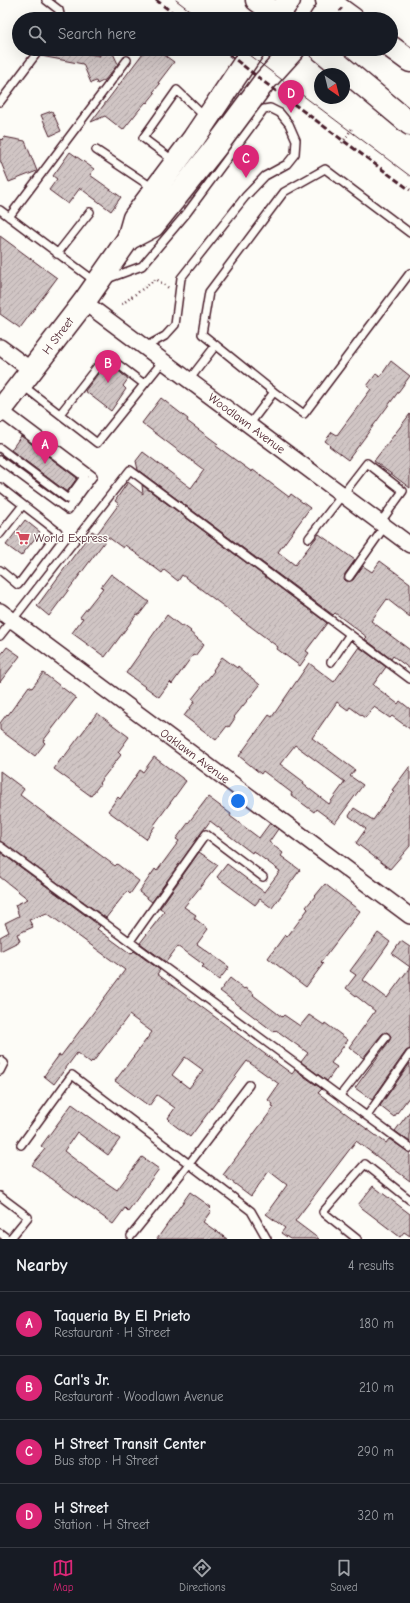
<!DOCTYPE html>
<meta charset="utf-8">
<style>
body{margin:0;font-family:"Comic Neue",sans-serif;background:#242831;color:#f1f3f6}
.compass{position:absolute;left:314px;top:68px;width:36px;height:36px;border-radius:50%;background:#171b24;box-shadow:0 4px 16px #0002;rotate:145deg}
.you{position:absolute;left:238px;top:801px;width:14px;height:14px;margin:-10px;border:3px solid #fff;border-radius:50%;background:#1a73e8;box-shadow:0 0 0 6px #1a73e833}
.badge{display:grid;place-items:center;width:26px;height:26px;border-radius:50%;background:#db2777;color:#fff;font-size:13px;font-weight:700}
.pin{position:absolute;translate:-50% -33px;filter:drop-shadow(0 1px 2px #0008)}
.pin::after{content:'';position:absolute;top:21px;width:14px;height:12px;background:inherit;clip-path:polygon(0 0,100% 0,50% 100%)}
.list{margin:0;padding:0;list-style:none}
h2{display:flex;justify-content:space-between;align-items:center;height:52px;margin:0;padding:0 16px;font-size:17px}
h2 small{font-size:13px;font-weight:400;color:#9ea1a6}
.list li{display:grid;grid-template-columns:26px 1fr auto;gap:12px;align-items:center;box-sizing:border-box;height:64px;padding:0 16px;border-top:1px solid #363941}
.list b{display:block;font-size:15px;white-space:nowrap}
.list p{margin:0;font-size:13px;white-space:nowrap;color:#9ea1a6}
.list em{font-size:13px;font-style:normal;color:#9ea1a6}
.icon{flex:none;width:22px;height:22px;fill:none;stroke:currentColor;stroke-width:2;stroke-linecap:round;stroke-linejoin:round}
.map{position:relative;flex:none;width:410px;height:1239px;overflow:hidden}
.search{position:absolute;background:#171b24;box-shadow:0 4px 16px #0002;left:12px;right:12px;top:12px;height:44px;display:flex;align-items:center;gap:10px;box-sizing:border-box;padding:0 14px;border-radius:22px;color:#9ea1a6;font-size:15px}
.sheet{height:308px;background:#171b24}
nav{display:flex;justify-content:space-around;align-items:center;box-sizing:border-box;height:56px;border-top:1px solid #363941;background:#171b24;font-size:11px;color:#9ea1a6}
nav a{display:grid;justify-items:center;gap:2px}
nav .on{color:#db2777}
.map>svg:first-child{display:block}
.building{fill:url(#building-hatch);stroke:#4a1f2b;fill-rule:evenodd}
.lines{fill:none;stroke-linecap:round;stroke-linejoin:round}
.service-casing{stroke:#4a1f2b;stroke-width:10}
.minor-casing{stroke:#4a1f2b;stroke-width:18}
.secondary-casing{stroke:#4a1f2b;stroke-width:24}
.primary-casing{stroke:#4a1f2b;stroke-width:25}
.motorway-casing{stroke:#4a1f2b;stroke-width:25}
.path{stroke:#4a1f2b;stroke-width:2.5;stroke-dasharray:1 3;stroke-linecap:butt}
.service{stroke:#fdfcf7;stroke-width:7}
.minor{stroke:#fdfcf7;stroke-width:15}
.secondary{stroke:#fdfcf7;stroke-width:21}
.primary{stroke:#fdfcf7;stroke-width:22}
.motorway{stroke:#fdfcf7;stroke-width:22}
.tram{stroke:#4a1f2b;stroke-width:1}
.rail{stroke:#4a1f2b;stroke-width:3;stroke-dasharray:6 3;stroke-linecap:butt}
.primary-bridge-casing{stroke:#4a1f2b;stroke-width:25;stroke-linecap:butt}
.primary-bridge{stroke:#fdfcf7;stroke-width:22}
.labels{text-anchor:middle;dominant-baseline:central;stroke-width:3;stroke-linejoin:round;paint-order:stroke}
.street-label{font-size:12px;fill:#4a1f2b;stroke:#fdfcf7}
.poi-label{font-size:12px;fill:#4a1f2b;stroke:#fdfcf7;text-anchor:start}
</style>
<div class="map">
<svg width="410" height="1239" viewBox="0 0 410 1239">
<defs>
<pattern id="building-hatch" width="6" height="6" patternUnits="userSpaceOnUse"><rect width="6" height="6" fill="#d0c5c4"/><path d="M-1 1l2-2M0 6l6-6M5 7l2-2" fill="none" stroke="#b4a9a9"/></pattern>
</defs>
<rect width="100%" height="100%" fill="#fdfcf7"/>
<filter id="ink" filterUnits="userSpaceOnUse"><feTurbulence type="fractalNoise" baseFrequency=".025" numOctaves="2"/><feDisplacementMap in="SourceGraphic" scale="8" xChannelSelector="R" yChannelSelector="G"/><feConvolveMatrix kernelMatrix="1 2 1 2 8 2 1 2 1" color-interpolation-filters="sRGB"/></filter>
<g filter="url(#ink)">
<path class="building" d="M45 49H62L100 56 97 49H109L112 51 118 64 105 80 97 84 96 81 91 83 83 64 41 56Z
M146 49H156L174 62 158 83 160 84 153 92 155 93 147 103 146 102 139 110 123 130 105 116 91 122Z
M52 111 61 131 50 136 41 115Z
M4 137 25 141 37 171 9 182 0 160V139L3 140Z
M70 152 94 169 90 175 121 197 111 211 80 188 68 204 49 190 57 179 53 176Z
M0 236 57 278 20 328 0 314Z
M391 361 410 376 348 460 329 446 330 445 325 441 332 432 337 435 371 389 367 386 376 374 380 377Z
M109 363 128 379 123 386 126 389 111 411 85 391 103 367Z
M161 398 188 419 187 421 218 444 216 446 252 472 253 470 289 497 291 494 310 508 278 552 295 565 319 534 355 560 345 574 344 579 346 581 353 580 363 566 372 572 380 561 410 583V617L387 599 371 621 410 650V669L393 656 391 659 365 639 367 637 335 613 333 615 138 470 136 461 143 452 191 488 204 470 142 423Z
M410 414V488L374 461Z
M21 436 77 478 67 492 11 450Z
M128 482 143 494 142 485 327 623 306 651 309 653 300 666 277 649 278 647 182 575 178 581 164 570 162 573 125 545 123 548 108 537 49 616 37 606 92 531 97 534 119 504 115 501Z
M25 520 40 532 21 556 6 545Z
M111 574 149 602 139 615 137 614 105 657 72 633 83 618 80 617 103 588 101 587Z
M167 615 181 626 183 625 191 631 190 632 204 644 195 656 193 655 172 684 170 682 159 697 126 673Z
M7 647 20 656 0 682V656Z
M359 647 386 667 373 685 398 704 400 701 410 709V729L392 716 390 718 374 707 365 718 350 707 348 710 337 702 312 738 355 770 350 776 363 785 335 823 316 809 314 812 291 795 292 793 263 771 261 774 239 756 269 715 272 717 309 663 334 682ZM295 745 345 782 329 804 303 784 304 782 280 764Z
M222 657 237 668 238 666 260 685 234 717 235 718 229 727 227 726 216 740 184 716 195 701 192 699 214 671 213 670Z
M43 673 76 698 43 741 45 743 35 756 0 730V723L7 714 8 715 29 686 32 688Z
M97 713 129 737 118 752 121 755 99 783 100 784 91 796 54 769 63 756 64 757Z
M154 757 186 781 154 825 155 826 146 839 108 811 118 797 120 799 140 770 143 772Z
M410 766V846L390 869 356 843 366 829 349 816 354 808 373 820 394 791 392 790Z
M0 771 24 789 20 795 115 866 117 864 139 881 130 894 127 891 106 918 0 841Z
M208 797 231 814 230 816 259 838 270 823 278 829 269 842 283 853 281 856 300 870 272 908 260 899 255 905 217 877 227 864 264 892 280 871 253 851 252 853 210 821 152 902 139 892 155 869 157 871 179 841 176 839Z
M0 852 100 926 97 929 131 954 134 951 160 970 157 974 292 1074 295 1070 322 1089 318 1093 386 1143 389 1139 410 1153V1181L356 1141 295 1221 319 1239H290L281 1233 285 1228 266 1214 287 1185 269 1171 251 1196 223 1175 274 1107 272 1106 273 1104 268 1100 279 1084 247 1061 190 1137 169 1121 170 1120 168 1118 175 1108 157 1095 149 1106 115 1081 152 1032 129 1015 93 1062 92 1061 90 1063 77 1053 54 1084 44 1076 59 1055 61 1056 125 970 47 913 29 920 33 927 17 934 20 941 0 951V937L9 932 5 923 19 916 15 905 28 899 0 877ZM185 1057 203 1070 189 1088 172 1075Z
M199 852 218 865 184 907 196 915 194 918 208 929 197 944 229 967 219 980 202 967 204 965 178 946 166 962 140 943 164 912V911L160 908Z
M325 884 360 911 321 962 323 964 306 987 268 958 285 935 287 937 308 909 306 907Z
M378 933 390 942 363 980 387 998 410 967 392 954 401 941 410 947V1049L406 1051 372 1100 355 1088 390 1040 391 1036 387 1032 382 1034 363 1058 349 1047 375 1011 346 988 356 975 350 971Z
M230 978 244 989 245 988 254 994 253 995 282 1017 284 1015 300 1026 309 1015 324 1025 325 1023 348 1040 331 1063 337 1067 327 1081 301 1062 308 1053 276 1030 274 1032 220 991Z
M410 1063V1096L394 1117 380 1106Z
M72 1104 120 1139 108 1155 77 1132 64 1151 98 1177 117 1190 142 1157 159 1169 128 1211 125 1208 113 1224 32 1165 45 1149 41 1146Z
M410 1111V1142L395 1131Z
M373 1186 410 1214V1236L404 1232 400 1237 358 1205Z
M190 1192 211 1207 209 1209 211 1211 203 1222 227 1239H157Z"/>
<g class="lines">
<defs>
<path id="service" d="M46 0 59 10 61 19
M0 102 40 49
M96 150 153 188
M174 161 143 138 177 90 205 117
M0 210 96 282
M9 217 127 60
M410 233 325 169 284 192 209 292 202 334 274 392 304 414 410 273
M57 254 90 212
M107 279 142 266 186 214 264 109 270 108 280 113 289 124 296 140 295 154 287 164 265 176 245 197 181 278 175 325 165 336 145 347
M189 380 216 345
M22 385 97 443 163 361
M0 414 84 477 68 499 0 448
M60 414 100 363 108 358 111 359 144 384
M249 425 274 392
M0 460 68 510 93 476 4 409
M0 487 58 532 18 585 0 570
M0 534 23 505
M309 538 367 463 403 491 380 523
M349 577 385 526
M0 636 130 470 410 679
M331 662 350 634
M0 846 410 1148
M130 941 206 834 263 877
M0 1060 4 1063 0 1071
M340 1096 386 1037
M367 1116 410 1054
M21 1145 72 1075 251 1211 267 1239
M0 1196 28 1217 10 1239
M0 1233 8 1239
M131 1236 189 1164 249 1085
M357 1239 323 1212 365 1164 410 1200"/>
<g id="minor">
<path id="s1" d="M84 302 410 545"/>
<path d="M0 347 31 370"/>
<path id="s2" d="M0 611 410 916"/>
</g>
<path id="secondary" d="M320 19 331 3"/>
<g id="primary">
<path d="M275 19 289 0"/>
<path d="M128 239 153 226 215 148 264 82 294 49"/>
<path id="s3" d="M0 411 84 302 128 239 134 218 194 138 254 49"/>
</g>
<path id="motorway" d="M257 0 283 19
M327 0 353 19
M391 47 410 61
M320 49 410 124"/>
</defs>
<use href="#service" class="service-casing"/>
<use href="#minor" class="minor-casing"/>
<use href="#secondary" class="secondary-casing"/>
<use href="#primary" class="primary-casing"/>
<use href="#motorway" class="motorway-casing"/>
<path class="path" d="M342 143 353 127
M122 304 156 279 170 289"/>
<use href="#service" class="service"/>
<use href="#minor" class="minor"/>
<use href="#secondary" class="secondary"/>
<use href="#primary" class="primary"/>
<use href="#motorway" class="motorway"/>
<path class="tram" d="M176 0 201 19
M241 49 410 176"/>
<path class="rail" d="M156 0 181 19
M222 49 264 82 410 190"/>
<defs>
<path id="primary-bridge" d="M331 3 334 0"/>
</defs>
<use href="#primary-bridge" class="primary-bridge-casing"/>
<use href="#primary-bridge" class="primary-bridge"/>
</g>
</g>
<defs>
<symbol id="supermarket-bare" viewBox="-9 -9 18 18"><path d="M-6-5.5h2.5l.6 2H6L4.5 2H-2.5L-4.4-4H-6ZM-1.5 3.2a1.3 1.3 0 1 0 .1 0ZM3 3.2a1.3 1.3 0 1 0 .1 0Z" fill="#d1495b" stroke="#fdfcf7" stroke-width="2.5" paint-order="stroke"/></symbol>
</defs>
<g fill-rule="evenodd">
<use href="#supermarket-bare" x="13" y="528" width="20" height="20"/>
</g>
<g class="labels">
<g class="street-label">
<text stroke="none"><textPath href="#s3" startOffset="95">H Street</textPath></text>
<text stroke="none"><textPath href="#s1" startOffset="203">Woodlawn Avenue</textPath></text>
<text stroke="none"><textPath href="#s2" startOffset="243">Oaklawn Avenue</textPath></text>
</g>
<g class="poi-label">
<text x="34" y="538">World Express</text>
</g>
</g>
</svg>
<svg class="compass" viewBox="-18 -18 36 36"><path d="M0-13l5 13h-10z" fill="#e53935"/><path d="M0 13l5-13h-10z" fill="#9ea1a6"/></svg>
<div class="you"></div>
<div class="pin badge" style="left:45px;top:464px">A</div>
<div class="pin badge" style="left:108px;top:383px">B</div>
<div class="pin badge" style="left:246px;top:178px">C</div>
<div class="pin badge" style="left:291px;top:113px">D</div>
<div class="search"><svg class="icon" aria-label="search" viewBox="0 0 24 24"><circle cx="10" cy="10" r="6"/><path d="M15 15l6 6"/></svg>Search here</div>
</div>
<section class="sheet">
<h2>Nearby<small>4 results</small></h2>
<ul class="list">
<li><span class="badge">A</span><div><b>Taqueria By El Prieto</b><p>Restaurant · H Street</p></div><em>180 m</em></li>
<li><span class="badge">B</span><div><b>Carl's Jr.</b><p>Restaurant · Woodlawn Avenue</p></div><em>210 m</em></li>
<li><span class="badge">C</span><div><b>H Street Transit Center</b><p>Bus stop · H Street</p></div><em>290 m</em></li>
<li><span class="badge">D</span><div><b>H Street</b><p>Station · H Street</p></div><em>320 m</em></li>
</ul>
</section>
<nav>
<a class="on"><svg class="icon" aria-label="map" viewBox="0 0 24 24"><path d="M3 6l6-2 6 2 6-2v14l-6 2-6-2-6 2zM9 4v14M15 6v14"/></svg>Map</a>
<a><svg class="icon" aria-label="directions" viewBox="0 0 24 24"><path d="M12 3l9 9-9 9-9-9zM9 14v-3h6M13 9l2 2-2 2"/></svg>Directions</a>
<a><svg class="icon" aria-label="saved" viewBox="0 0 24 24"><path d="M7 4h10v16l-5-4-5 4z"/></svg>Saved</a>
</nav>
